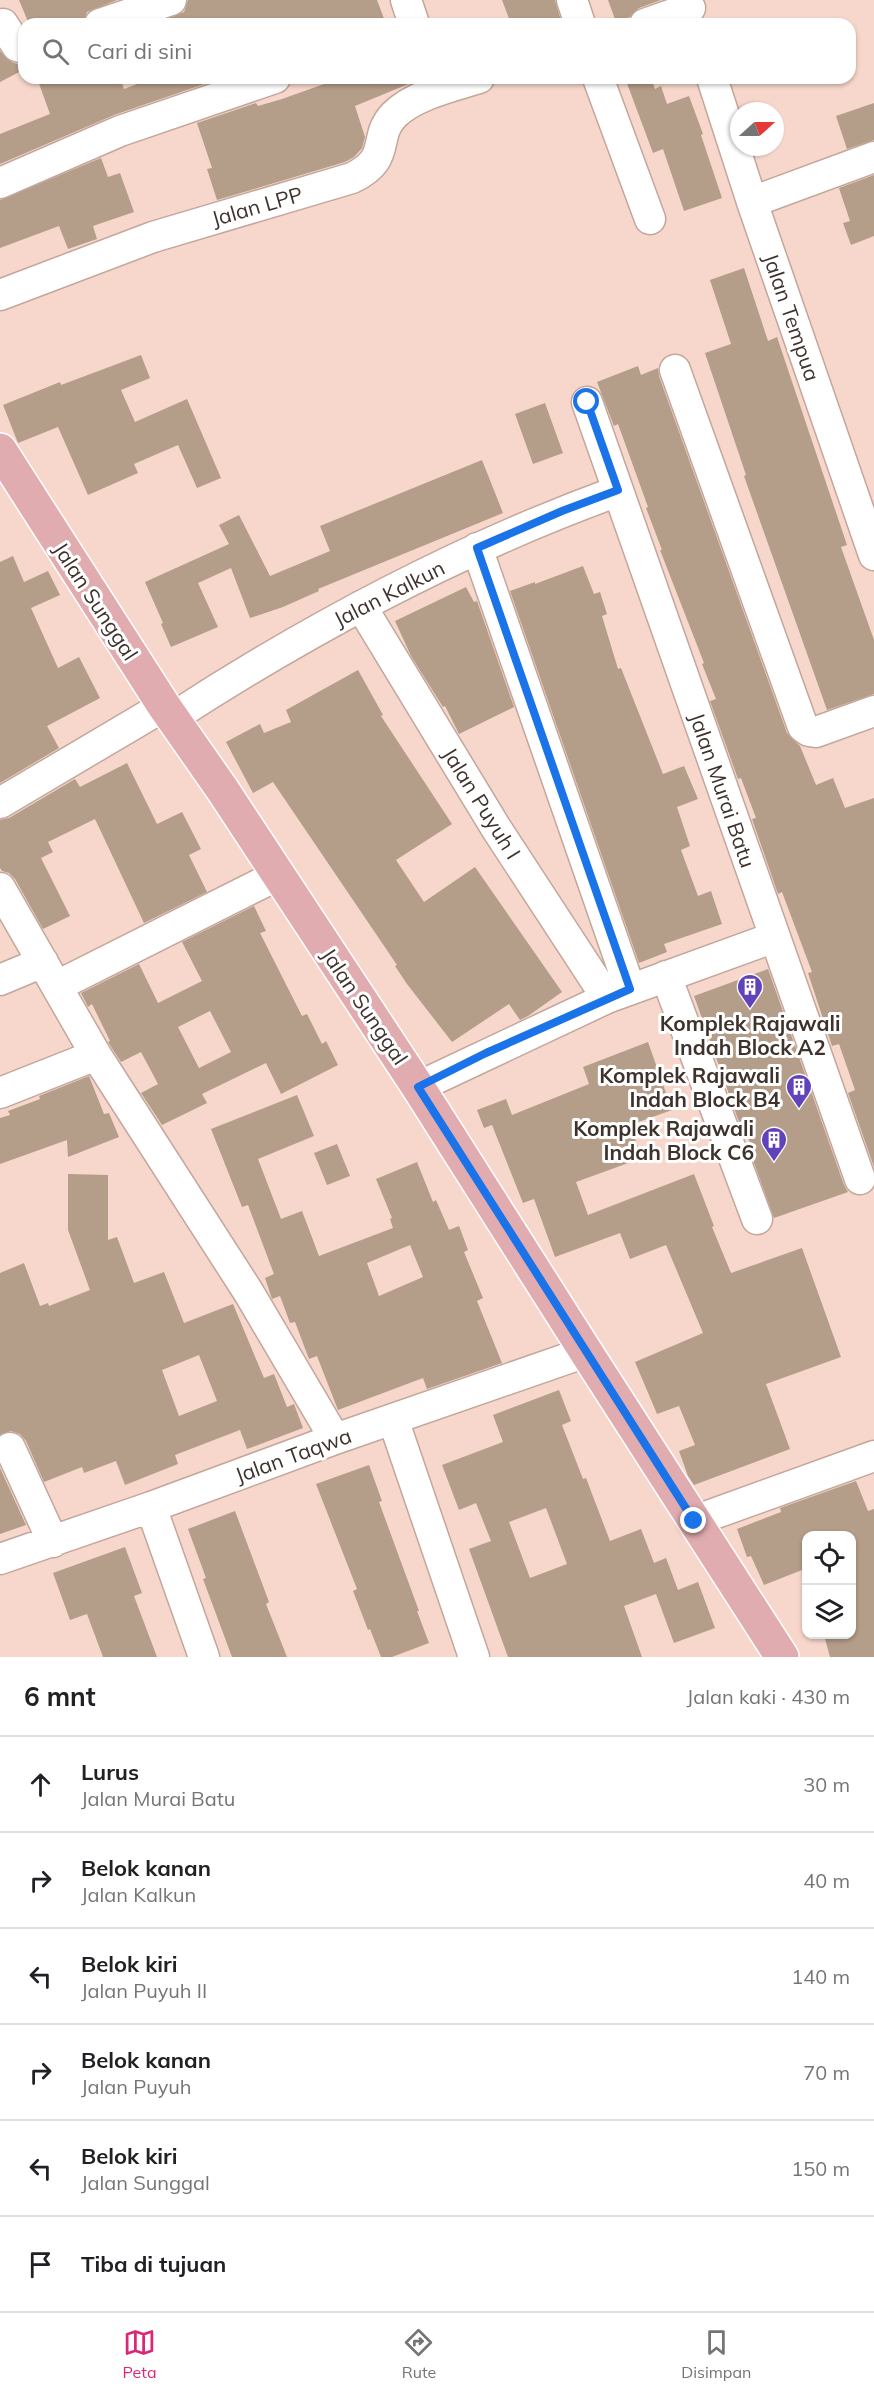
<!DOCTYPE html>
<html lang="id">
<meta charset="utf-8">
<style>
body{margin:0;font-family:Mulish,sans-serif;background:#f6f6f6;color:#202124}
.controls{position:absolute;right:18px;bottom:18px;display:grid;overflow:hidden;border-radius:12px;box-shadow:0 2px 4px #0004}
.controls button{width:54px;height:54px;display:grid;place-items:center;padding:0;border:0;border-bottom:2px solid #e0e0e0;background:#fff;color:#202124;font:30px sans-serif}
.compass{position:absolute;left:730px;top:102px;width:54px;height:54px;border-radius:50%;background:#fff;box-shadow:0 2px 4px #0004;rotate:69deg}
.stop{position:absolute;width:18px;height:18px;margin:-14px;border:4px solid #1a73e8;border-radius:50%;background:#fff}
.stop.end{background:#1a73e8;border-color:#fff;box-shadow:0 2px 6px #0008}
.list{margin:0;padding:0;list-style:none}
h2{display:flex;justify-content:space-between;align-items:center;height:78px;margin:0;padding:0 24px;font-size:26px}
h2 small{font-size:20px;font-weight:400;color:#757577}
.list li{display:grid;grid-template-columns:39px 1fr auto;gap:18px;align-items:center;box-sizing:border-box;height:96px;padding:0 24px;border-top:2px solid #e0e0e0}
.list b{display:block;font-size:22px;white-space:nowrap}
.list p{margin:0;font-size:20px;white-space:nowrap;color:#757577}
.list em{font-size:20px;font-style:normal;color:#757577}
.icon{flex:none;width:33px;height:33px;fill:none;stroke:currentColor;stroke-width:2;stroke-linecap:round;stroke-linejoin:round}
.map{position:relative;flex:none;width:874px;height:1657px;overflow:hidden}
.search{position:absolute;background:#fff;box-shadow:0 2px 4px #0004;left:18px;right:18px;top:18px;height:66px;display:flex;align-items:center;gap:15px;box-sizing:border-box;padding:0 21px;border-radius:18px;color:#757577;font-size:22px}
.sheet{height:654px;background:#fff}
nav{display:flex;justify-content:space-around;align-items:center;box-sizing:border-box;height:84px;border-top:2px solid #e0e0e0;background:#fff;font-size:16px;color:#757577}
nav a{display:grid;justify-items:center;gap:3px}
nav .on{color:#db2777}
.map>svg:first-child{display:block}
.building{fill:#b49d89;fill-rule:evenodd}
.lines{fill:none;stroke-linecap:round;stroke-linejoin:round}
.minor-casing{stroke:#c4a69b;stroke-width:33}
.major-casing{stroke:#fff;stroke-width:36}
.minor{stroke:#fff;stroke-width:30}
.major{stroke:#e0acb0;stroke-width:33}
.route{stroke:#1a73e8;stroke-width:8}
.labels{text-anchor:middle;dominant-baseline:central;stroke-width:6;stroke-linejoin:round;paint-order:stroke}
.street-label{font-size:21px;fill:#3e322d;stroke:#fff}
.poi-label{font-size:21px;font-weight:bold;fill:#3e322d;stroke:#fff;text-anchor:end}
</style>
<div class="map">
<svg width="874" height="1657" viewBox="0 0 874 1657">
<rect width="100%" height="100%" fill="#f7d7cb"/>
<path class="building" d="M19 0H117L87 12 83 24H29Z
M188 0H377L386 24H154L184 12Z
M502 0H555L562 24H511Z
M608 0H661L639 8 630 17 616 22Z
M0 51 12 62 20 65 23 70 0 82Z
M37 78H120L124 89 153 78H222L114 115 0 164V134L50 114Z
M341 78H423L355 106 365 137 362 148 354 157 345 162 217 200 207 169 212 168 197 123 256 103 258 106 282 99Z
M625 78H651L655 89 661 86 667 104 689 96 703 134 701 135 722 198 684 211 663 149 653 153Z
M874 103V140L847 149 836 116Z
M101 158 108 177 120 173 134 212 93 226 97 239 68 249 59 226 0 248V200Z
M874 175V236L851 245 843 223 850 221 839 188Z
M744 268 768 341 777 337 847 545 841 547 874 640V694L827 710 744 476 746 475 705 353 731 344 710 280Z
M141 355 150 378 121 390 135 422 187 399 221 478 197 488 178 445 134 464 138 473 88 495 58 427 18 443 3 405 60 382 61 385Z
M638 366 641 375 658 368 659 376 787 733 800 746 816 785 833 778 845 808 874 798V1167L848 1093 855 1090 839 1044 832 1046 808 973 812 972 782 892 778 894 752 819 756 818 741 778 738 779 710 701 716 699 702 664 704 663 660 550H662L646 508 648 507 618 424 614 426 597 382Z
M545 403 563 453 533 464 515 414Z
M482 460 503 513 318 589 319 591 283 607 250 618 231 568 198 583 218 627 171 647 161 624 163 623 145 582 229 544 219 525 239 515 270 576 330 551 320 526Z
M13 556 24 582 48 571 60 595 31 608 58 668 79 657 100 698 47 726 59 748 0 783V562Z
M583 566 594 594 600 592 607 614 602 616 618 669 621 668 663 774 684 766 698 799 677 807 690 846 681 850 698 896 711 891 722 924 664 944 667 952 639 963 510 591 535 582V584Z
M466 587 474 602 477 601 514 707 459 734 445 706 443 707 411 656 395 621Z
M358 670 383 715 381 716 452 824 396 860 424 902 475 867 562 992 528 1016 520 1020 509 1004 452 1042 407 984 395 966 397 965 273 782 253 793 226 742 260 724 264 733 291 722 286 710Z
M127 763 157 824 182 812 201 849 189 855 207 892 144 923 95 819 48 842 53 852 41 858 70 916 43 929 15 879 9 873 2 871 0 868V820L9 818 75 779 80 787Z
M254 906 266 931 260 933 302 1016 307 1014 322 1044 326 1041 338 1065 281 1094 266 1063 202 1094 207 1103 162 1125 141 1093 158 1084 141 1052 121 1062 108 1042 110 1041 92 1004 88 1007 81 993 139 964 158 1003 202 981 182 942ZM210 1011 231 1052 199 1068 178 1027Z
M768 969 844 1185 848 1192 774 1218 750 1152 753 1151 742 1121 739 1122 694 996Z
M648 1042 672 1110 630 1125 642 1158 576 1182 588 1215 694 1174 714 1226 712 1227 731 1273 802 1248 841 1357 766 1384 790 1449 694 1485 688 1476 679 1451 695 1445 679 1406 657 1414 635 1362 703 1333 666 1245 630 1259 620 1233 555 1257 534 1199 523 1203 492 1125 484 1128 477 1110 506 1099 512 1115 589 1084 583 1067Z
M89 1076 104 1114 109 1113 119 1137 68 1157 67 1140 0 1164V1118L10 1115 8 1111 40 1099 39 1096Z
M297 1095 314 1136 258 1159 281 1219 302 1211 319 1256 393 1228 390 1219 392 1218 376 1179 417 1162 433 1202 436 1200 449 1230 459 1226 468 1250 464 1252 483 1298 477 1301 502 1363 427 1389 423 1378 338 1410 317 1356 309 1359 295 1322 290 1323 280 1296 272 1299 265 1278 274 1274 248 1205 242 1207 211 1129ZM410 1245 423 1277 379 1296 367 1263Z
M337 1144 350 1176 327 1185 314 1153Z
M68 1174 108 1175V1240L117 1237 134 1283 164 1272 184 1323 233 1304 264 1378 274 1374 287 1407 294 1404 303 1428 247 1449 240 1430 175 1455 178 1464 125 1485 116 1461 84 1473 82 1467 44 1482 26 1441 20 1434 11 1431 0 1435V1273L24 1263 40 1306 48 1303 49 1306 90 1290 68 1230ZM199 1355 217 1401 179 1416 162 1370Z
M559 1390 571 1421 562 1425 583 1479 586 1478 610 1541 641 1529 654 1563 666 1558 678 1590 698 1582 715 1628 674 1643 656 1594 624 1606 642 1657H508L469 1549 491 1541 476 1503 459 1510 442 1465 503 1442 493 1415ZM546 1508 567 1564 530 1578 509 1522Z
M369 1465 382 1501 379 1502 419 1611H417L429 1643 392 1657H381L370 1629 368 1630 353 1591 357 1589 316 1484Z
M0 1468 26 1525 0 1534Z
M856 1481 868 1511 874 1509V1657H830L824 1635H852V1536H807V1568L764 1585 751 1556 747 1557 737 1529 781 1512 780 1508Z
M235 1511 269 1602 266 1604 287 1657H232L203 1579 206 1578 188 1529Z
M125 1547 142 1593 134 1596 157 1657H103L87 1614 70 1620 53 1573Z"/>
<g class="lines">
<defs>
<path id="minor" d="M406 0 414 24
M572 0 580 24
M3 24 17 46 24 48
M100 24 171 0
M645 24 690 8
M598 78 650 219
M712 78 752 202 874 555
M0 183 120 131 275 78
M752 202 874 157
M0 295 153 237 352 178C393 158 372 138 394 115 414 95 453 86 479 78
M675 370 803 727 809 731 816 732 874 711
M587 402 860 1179
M477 548 630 989
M361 606 496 828 607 998
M172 718C312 627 461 548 618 491
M0 803 164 706
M0 888 96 1055 249 1293 335 1439
M666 976 757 1219
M0 980 43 962
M57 986 278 875
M418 1087 607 998 775 937
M0 1093 96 1055
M393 1419 474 1657
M10 1448 53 1542
M151 1507 204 1657
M694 1521 874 1456
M0 1559 151 1507 335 1439 586 1352"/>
<path id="major" d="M0 450 164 706 222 789 418 1087 586 1352 782 1657"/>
</defs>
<use href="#minor" class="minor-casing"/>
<use href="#major" class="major-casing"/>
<use href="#minor" class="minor"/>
<use href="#major" class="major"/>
</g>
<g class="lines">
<path class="route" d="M587 402 618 490 562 511 477 548 630 989 486 1053 418 1087 694 1521"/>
</g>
<defs>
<symbol id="building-pin" viewBox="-11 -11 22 30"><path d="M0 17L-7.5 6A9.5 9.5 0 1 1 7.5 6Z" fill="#6043bb" stroke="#fff"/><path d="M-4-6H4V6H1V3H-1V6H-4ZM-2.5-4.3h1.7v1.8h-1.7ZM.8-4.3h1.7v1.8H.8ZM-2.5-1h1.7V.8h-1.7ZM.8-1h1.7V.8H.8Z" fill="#fff"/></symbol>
</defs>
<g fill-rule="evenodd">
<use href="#building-pin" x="735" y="972" width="30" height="40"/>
<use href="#building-pin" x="784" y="1072" width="30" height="40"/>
<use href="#building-pin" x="759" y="1125" width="30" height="40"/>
</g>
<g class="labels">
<g class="street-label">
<text transform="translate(257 206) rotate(-16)">Jalan LPP</text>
<text transform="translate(792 317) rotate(71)">Jalan Tempua</text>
<text transform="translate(389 593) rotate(-27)">Jalan Kalkun</text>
<text transform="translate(96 601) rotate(57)">Jalan Sunggal</text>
<text transform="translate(723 790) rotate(71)">Jalan Murai Batu</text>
<text transform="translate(482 803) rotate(58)">Jalan Puyuh I</text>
<text transform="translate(365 1006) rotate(56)">Jalan Sunggal</text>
<text transform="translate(293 1455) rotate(-20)">Jalan Taqwa</text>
</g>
<g class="poi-label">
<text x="750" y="1023" text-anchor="middle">Komplek Rajawali<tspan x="750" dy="24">Indah Block A2</tspan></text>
<text x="780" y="1075">Komplek Rajawali<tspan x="780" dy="24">Indah Block B4</tspan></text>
<text x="754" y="1128">Komplek Rajawali<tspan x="754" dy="24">Indah Block C6</tspan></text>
</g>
</g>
</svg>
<div class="controls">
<button><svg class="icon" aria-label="locate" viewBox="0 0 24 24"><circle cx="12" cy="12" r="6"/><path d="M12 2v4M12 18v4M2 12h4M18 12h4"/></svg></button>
<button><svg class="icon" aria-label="layers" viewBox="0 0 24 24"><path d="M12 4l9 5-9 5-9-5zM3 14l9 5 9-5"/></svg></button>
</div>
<svg class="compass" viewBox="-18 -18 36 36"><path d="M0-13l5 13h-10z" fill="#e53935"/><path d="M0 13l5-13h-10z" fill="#757577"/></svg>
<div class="stop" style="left:587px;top:402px"></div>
<div class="stop end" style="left:694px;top:1521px"></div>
<div class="search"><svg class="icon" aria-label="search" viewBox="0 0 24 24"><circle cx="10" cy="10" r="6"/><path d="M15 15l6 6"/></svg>Cari di sini</div>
</div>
<section class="sheet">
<h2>6 mnt<small>Jalan kaki · 430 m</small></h2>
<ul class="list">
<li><svg class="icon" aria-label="ahead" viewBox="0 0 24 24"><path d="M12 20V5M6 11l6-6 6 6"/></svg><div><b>Lurus</b><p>Jalan Murai Batu</p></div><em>30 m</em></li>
<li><svg class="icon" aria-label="right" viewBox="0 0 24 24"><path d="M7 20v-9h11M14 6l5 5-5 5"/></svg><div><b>Belok kanan</b><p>Jalan Kalkun</p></div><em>40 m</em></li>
<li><svg class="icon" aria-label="left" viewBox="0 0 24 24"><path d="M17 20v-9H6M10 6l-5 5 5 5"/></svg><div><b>Belok kiri</b><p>Jalan Puyuh II</p></div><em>140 m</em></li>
<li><svg class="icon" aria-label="right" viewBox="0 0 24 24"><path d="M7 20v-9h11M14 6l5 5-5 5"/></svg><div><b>Belok kanan</b><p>Jalan Puyuh</p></div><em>70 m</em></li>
<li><svg class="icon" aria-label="left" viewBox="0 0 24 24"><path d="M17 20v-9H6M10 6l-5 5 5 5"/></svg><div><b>Belok kiri</b><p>Jalan Sunggal</p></div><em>150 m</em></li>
<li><svg class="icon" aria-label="arrive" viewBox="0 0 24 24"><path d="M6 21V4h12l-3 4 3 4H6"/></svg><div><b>Tiba di tujuan</b></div></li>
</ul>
</section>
<nav>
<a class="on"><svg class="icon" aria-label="map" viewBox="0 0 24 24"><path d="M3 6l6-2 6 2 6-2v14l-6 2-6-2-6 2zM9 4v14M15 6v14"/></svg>Peta</a>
<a><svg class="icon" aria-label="directions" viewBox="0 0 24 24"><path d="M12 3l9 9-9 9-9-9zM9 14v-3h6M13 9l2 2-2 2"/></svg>Rute</a>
<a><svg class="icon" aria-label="saved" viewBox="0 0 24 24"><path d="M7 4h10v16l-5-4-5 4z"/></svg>Disimpan</a>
</nav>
